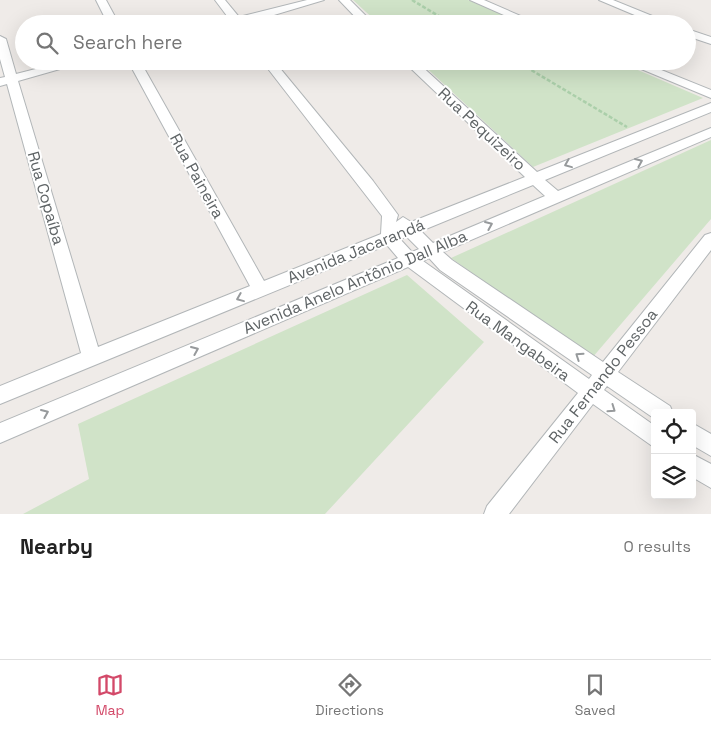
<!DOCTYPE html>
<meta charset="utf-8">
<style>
body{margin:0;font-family:"Space Grotesk",sans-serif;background:#f2f2f2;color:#222}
.controls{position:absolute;right:15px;bottom:15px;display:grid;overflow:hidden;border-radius:5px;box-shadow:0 5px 20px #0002}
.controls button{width:45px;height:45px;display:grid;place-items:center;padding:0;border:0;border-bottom:1px solid #e0e0e0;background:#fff;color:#222;font:25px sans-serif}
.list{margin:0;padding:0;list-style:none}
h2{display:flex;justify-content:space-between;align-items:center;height:65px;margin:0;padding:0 20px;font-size:21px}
h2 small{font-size:16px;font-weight:400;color:#767676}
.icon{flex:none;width:28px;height:28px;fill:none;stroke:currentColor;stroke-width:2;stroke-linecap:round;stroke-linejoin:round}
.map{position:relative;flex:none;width:711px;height:514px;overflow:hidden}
.search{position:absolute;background:#fff;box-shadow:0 5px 20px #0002;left:15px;right:15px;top:15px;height:55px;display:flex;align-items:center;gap:12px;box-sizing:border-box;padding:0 18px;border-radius:28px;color:#767676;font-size:19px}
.sheet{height:145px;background:#fff}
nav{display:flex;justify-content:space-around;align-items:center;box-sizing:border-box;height:70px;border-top:1px solid #e0e0e0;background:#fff;font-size:14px;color:#767676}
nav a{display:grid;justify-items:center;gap:2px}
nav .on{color:#d34969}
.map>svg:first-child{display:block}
.green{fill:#d0e3c8}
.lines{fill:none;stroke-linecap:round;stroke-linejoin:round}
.minor-casing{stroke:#b2b6b8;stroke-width:2}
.path{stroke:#abcfaa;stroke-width:2.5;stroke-dasharray:4 2;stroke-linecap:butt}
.minor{fill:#fff;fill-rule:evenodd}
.oneway{stroke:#979a9c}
.labels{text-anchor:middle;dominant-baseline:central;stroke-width:4;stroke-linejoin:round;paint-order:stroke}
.street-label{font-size:16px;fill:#5f6466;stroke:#fff}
</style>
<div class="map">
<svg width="711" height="514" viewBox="0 0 711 514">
<rect width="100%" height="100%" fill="#efebe8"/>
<path class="green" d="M353 0H468L526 24H379Z
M419 61H617L703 98 533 167Z
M711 140V219L592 358 451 258Z
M407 275 484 342 325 514H23L89 479 78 424Z"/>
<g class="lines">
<defs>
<path id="minor" d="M96 0H106L119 24H108Z
M215 0H225L239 17 307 0H324L244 24H222L230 20Z
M339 0H350L374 24H362Z
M470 0H484L539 24H524Z
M599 0H613L672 24H656Z
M687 29 711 37V44L687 36Z
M0 36 6 39 16 74 67 61H88L18 81 98 347 250 286 128 61H140L264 281 381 234 382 216 262 61H274L373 181 398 215 396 222 403 217 411 222 525 177 403 61H416L537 172 711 103V112L545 180 558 191 711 128V137L443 252 452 260 603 362 705 235 711 233V250L618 372 670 406 673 413H655V419L607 386 604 390 655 426V448L593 404 509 514H484L487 506 578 393 408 267 0 443V423L398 258 387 245 0 404V386L81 353 7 84 0 86V78L5 77 0 59ZM533 185 545 196 433 243 421 231ZM407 237 419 249 412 252 400 239ZM429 258 440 270 592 375 589 379 423 261Z
M622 61H639L711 90V98Z
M692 423 711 434V456L692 445Z
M692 454 711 464V488L692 477Z"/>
</defs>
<use href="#minor" class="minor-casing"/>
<path class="path" d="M412 0 452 24
M516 61 627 127
M431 66 445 61"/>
<use href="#minor" class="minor"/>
</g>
<defs><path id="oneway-chevron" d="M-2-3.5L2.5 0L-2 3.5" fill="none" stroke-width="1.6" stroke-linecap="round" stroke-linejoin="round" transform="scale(1.25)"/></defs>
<g class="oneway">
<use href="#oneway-chevron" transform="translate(639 162) rotate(-23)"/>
<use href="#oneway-chevron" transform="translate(568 164) rotate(158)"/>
<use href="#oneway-chevron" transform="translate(489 225) rotate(-23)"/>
<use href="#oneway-chevron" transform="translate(240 298) rotate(158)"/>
<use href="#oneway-chevron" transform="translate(195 350) rotate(-23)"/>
<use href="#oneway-chevron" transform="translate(579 356) rotate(-146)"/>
<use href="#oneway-chevron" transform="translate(612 409) rotate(35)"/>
<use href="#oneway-chevron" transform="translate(45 413) rotate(-23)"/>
</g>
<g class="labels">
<g class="street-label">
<text transform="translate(482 129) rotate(43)">Rua Pequizeiro</text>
<text transform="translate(197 176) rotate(61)">Rua Paineira</text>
<text transform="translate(46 198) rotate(74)">Rua Copaíba</text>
<text transform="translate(356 251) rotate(-22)">Avenida Jacarandá</text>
<text transform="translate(355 282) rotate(-23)">Avenida Anelo Antônio Dall Alba</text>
<text transform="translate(518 341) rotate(36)">Rua Mangabeira</text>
<text transform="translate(603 376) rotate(-52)">Rua Fernando Pessoa</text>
</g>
</g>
</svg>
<div class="controls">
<button><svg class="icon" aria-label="locate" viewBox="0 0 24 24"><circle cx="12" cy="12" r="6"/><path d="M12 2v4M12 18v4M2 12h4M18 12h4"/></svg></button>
<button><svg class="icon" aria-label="layers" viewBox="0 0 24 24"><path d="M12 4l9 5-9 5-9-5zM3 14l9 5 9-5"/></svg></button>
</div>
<div class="search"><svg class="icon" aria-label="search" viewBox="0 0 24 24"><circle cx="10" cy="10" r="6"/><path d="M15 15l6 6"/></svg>Search here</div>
</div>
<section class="sheet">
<h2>Nearby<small>0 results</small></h2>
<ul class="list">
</ul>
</section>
<nav>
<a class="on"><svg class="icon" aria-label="map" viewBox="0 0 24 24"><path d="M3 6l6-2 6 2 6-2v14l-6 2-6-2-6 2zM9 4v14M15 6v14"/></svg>Map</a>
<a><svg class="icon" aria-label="directions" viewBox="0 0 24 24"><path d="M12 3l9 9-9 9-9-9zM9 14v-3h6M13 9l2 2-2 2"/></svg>Directions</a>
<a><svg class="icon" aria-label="saved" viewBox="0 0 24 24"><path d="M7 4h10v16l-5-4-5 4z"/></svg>Saved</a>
</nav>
